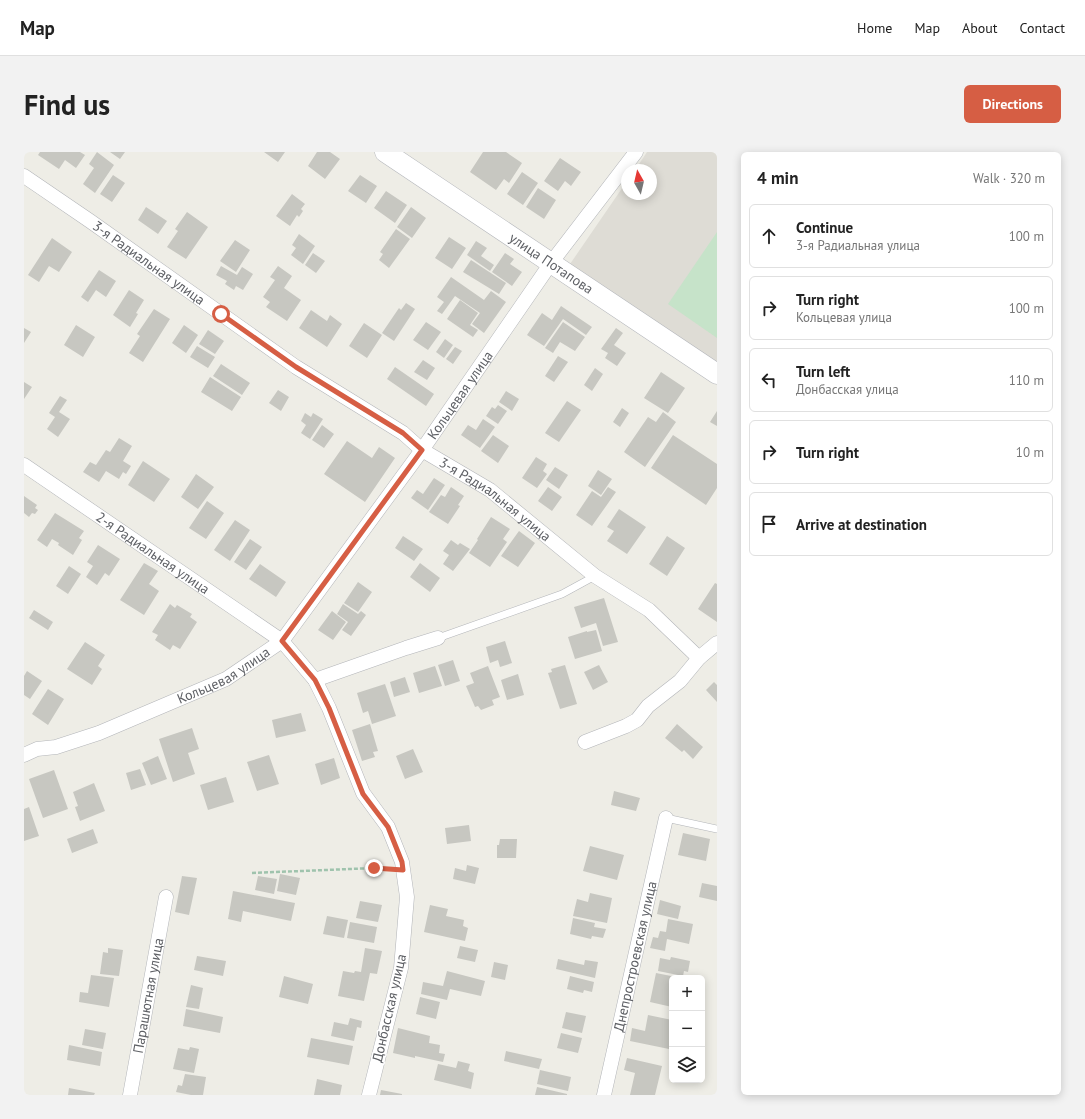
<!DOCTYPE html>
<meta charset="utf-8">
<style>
body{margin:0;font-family:"PT Sans",sans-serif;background:#f2f2f2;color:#222}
.controls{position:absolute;right:12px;bottom:12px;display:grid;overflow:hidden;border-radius:6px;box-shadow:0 2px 10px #0003}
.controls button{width:36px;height:36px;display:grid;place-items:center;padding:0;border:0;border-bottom:1px solid #e0e0e0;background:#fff;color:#222;font:20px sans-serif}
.compass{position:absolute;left:597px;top:12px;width:36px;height:36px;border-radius:50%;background:#fff;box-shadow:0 2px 10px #0003;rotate:352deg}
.stop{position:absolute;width:12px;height:12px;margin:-9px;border:3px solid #d65e44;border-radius:50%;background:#fff}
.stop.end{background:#d65e44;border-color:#fff;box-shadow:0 1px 4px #0008}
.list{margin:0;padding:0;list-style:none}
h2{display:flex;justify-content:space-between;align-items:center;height:52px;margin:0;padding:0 16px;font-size:17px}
h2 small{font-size:13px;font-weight:400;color:#767676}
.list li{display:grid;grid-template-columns:26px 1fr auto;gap:12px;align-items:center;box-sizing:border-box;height:64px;margin:0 8px 8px;padding:0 8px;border:1px solid #e0e0e0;border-radius:6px}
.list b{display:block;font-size:15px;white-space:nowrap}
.list p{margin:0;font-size:13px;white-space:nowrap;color:#767676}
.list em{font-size:13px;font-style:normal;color:#767676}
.icon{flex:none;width:22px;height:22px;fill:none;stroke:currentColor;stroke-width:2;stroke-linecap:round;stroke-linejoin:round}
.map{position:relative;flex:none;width:693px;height:943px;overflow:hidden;border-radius:6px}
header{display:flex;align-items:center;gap:24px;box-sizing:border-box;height:56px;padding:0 20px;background:#fff;border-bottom:1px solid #e0e0e0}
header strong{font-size:19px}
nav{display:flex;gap:22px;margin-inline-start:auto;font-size:14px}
.intro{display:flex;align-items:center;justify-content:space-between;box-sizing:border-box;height:96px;padding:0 24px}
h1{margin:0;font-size:28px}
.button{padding:10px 18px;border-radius:6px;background:#d65e44;color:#fff;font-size:14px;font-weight:700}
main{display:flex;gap:24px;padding:0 24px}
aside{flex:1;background:#fff;border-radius:6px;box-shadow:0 2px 10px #0003}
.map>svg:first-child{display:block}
.education{fill:#dedcd5}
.green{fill:#c6e3c9}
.building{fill:#c7c7c1}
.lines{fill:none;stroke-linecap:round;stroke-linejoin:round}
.lane-casing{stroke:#b3b5b9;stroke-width:8}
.street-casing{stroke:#b3b5b9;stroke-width:15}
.secondary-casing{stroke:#b5b7bc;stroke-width:21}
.path{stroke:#9fc3ad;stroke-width:2.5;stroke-dasharray:4 2;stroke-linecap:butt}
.lane{stroke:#fff;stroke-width:7}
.street{stroke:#fff;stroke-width:14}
.secondary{stroke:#fff;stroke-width:20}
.route{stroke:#d65e44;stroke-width:5}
.labels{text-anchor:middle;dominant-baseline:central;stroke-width:3;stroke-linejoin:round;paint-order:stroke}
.street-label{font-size:14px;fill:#5e6065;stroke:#fff}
</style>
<header>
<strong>Map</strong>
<nav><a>Home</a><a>Map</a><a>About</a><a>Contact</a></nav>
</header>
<div class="intro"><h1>Find us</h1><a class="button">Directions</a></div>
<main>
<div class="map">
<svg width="693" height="943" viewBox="0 0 693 943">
<rect width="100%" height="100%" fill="#eeede6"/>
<path class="education" d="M623 0H693V215L544 115 603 29V42H627V18H611Z"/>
<path class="green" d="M693 80V186L644 152Z"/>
<path class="building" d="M16 0H56L61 3 52 16 41 8 35 17 14 3Z
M73 0 90 13 71 41 59 32 70 16 65 12Z
M86 0H101L96 7Z
M240 0H261L254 10Z
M293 0H306L316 7 301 27 284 14Z
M459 0H482L498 11 485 31 480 27 472 38 446 20Z
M536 6 557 20 547 34 541 29 534 39 520 29Z
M498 20 514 31 499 53 483 42Z
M89 23 101 31 88 50 76 42Z
M336 23 353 34 342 51 324 39Z
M514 36 532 48 520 67 502 55Z
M362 39 383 53 371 71 350 56Z
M268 42 281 52 277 57 279 59 275 65 273 63 266 74 252 64Z
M122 55 143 69 134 82 114 68Z
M387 55 402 66 388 86 373 75Z
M163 60 184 75 162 107 143 95 154 79 151 77Z
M372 77 386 87 365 116 355 108 359 102 356 100Z
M275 82 291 94 279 112 267 103 272 96 268 93Z
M425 85 442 96 428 117 411 106Z
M28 86 48 100 35 120 25 114 15 130 4 123Z
M211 88 226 98 212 120 196 109Z
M452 89 463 96 457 104 470 113 466 119 443 103Z
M289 101 301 109 292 121 281 113Z
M481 101 490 107 486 112 498 120 488 134 468 120Z
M447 108 482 131 475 142 439 120Z
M197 114 213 123 218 115 229 122 219 138 212 134 210 138 201 132 203 129 192 123Z
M254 114 268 124 260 136 277 148 263 169 242 155 246 150 239 145 251 128 246 125Z
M75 118 92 129 82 145 72 138 64 150 57 145Z
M427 125 460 148 467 139 482 150 460 181 448 172 456 161 431 144 418 162 413 159 420 150 413 145Z
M105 138 120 148 112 161 114 162 106 175 89 163Z
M436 148 454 161 446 173 454 178 449 185 423 167Z
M382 151 391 157 370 189 358 181 375 156 377 158Z
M537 154 568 175 562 183 539 167 520 194 503 183 518 161 528 168Z
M130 157 146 167 119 210 105 201 116 184 113 182Z
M287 158 303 169 306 163 318 172 303 195 275 176Z
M402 170 417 180 404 198 389 188Z
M539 170 561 185 551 199 536 190 529 201 521 196Z
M340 171 358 183 343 206 325 194Z
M52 173 71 185 59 205 40 193Z
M160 173 174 183 162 201 148 191Z
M0 176 7 180 0 191Z
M592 176 599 181 590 193 602 201 593 214 581 206 584 201 577 197Z
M184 178 200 189 191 202 175 192Z
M421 187 429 193 420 206 412 200Z
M173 194 191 205 184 216 166 205Z
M431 195 438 199 429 212 422 207Z
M534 204 544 210 530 230 521 224Z
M399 208 411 216 403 228 390 220Z
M197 212 226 231 218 243 189 224Z
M371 215 410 242 402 254 363 227Z
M571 216 579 222 568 239 560 233Z
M637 220 661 236 644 261 620 246Z
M186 225 217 245 208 259 177 240Z
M0 230 8 235 0 247Z
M254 238 265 245 257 259 245 251Z
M482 239 495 247 488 259 475 250Z
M36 244 43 248 35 260 46 267 34 285 23 277 31 265 25 261Z
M543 249 557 258 535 290 521 281Z
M474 253 483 259 474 272 462 264 468 255 471 257Z
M598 256 605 261 596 275 589 270Z
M693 259V274L686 270Z
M639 260 652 270 621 315 600 300 624 265 632 270Z
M281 261 287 265 289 261 299 267 286 287 277 281 282 273 277 269Z
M459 267 471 275 456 296 437 283 444 273 452 278Z
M298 273 310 282 300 296 288 288Z
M469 283 485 294 474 311 457 299Z
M649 283 693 312V336L682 353 627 316Z
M95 286 108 294 99 309 107 314 102 322 99 320 95 327 82 319 75 330 59 320 66 310 72 313 82 298 86 300Z
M323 289 348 306 355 295 371 306 341 350 300 322Z
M512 305 523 312 519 319 523 322 513 336 498 326Z
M119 309 146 327 130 350 104 333Z
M531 315 544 323 535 337 522 328Z
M574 318 588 327 577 343 564 334Z
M172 322 190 335 174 357 157 345Z
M410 326 421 333 404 358 387 346 393 338 399 342Z
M427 335 440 344 434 353 436 354 424 372 405 360 417 343 421 345Z
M524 335 538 345 528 359 514 349Z
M584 335 592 340 568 374 552 363 568 339 577 345Z
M0 344 13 353 11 356 14 358 11 362 8 361 5 365 0 361Z
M183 349 200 361 182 387 165 376Z
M595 357 622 375 603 402 583 389 590 379 583 375Z
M31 361 60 379 55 386 58 388 49 403 34 393 35 391 28 387 23 395 13 388Z
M467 365 486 377 479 387 483 390 466 415 445 401 454 388 453 387Z
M211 368 226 378 206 409 190 398Z
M495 379 511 391 494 415 477 404Z
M379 384 399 397 390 409 371 396Z
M643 384 661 396 643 424 625 412Z
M226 387 238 395 222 418 210 410Z
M427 388 434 393 436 391 446 397 429 419 419 412 425 403 419 399Z
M74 393 96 407 85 424 81 421 73 433 62 425 69 414 63 410Z
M120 411 134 419 125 432 135 439 120 463 96 448Z
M396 411 416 426 406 440 386 425Z
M236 412 262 430 252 445 225 427Z
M45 414 57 422 44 442 32 434Z
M334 430 348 440 334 460 320 451Z
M691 431 693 432V470L674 457Z
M580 446 594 490 579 494 572 471 557 476 550 455Z
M146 452 151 456 153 453 168 462 166 465 173 470 156 497 149 493 146 498 131 488 134 483 128 480Z
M319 452 334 462 337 459 342 463 327 484 318 478 324 470 313 462Z
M10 458 29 470 24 478 5 466Z
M308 459 322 470 309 488 294 478Z
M572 478 578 499 551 507 544 485 563 479V480Z
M481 489 488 511 476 515 474 508 466 511 462 495Z
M61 490 81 503 74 514 78 517 68 533 43 517Z
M429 508 436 529 421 534 414 513Z
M541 513 553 552 536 557 524 521 528 520 527 517Z
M575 513 584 530 569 538 560 520Z
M411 514 418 534 395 541 389 521Z
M464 514 476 545 468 548 470 553 457 558 454 554 451 555 442 534 450 531 446 521Z
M3 519 18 529 6 547 0 543V524Z
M494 522 500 543 483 548 477 528Z
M381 525 386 540 370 545 366 530Z
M690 530 693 533V550L682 538Z
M361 532 372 564 348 572 344 559 339 561 333 541Z
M24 537 40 547 24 573 8 562Z
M277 561 282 579 252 586 248 568Z
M346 572 354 599 349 600 351 605 338 609 328 578Z
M653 572 679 595 669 607 660 598 658 600 641 586Z
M168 576 175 597 164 601 171 622 149 630 135 587Z
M389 597 399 620 381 627 372 604Z
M245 603 255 632 233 639 223 610Z
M134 604 143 627 127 633 118 611Z
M310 606 316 626 297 633 291 612Z
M116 617 122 633 107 638 102 621Z
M30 618 44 657 19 666 5 627Z
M202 625 210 650 184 658 176 633Z
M70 631 81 659 56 669 51 655 54 654 49 640Z
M590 639 616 646 612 659 587 653Z
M5 655 15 684 0 689V657Z
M445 673 447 689 423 692 421 676Z
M69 677 74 691 48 701 43 687Z
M659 681 686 687 682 709 654 703Z
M476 687H493L492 706H473V693H475Z
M566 694 600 703 593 728 559 719Z
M443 713 455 716 451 732 429 727 431 716 442 719Z
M256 722 276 726 272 743 253 739Z
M158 724 173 726 165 763 151 760Z
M234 724 253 727 250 742 231 738Z
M678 731 693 734V749L675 745Z
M209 739 271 751 267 769 219 759 217 770 204 767Z
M566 741 588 746 583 771 549 764 553 747 564 750Z
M636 748 657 754 654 767 633 762Z
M336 749 358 753 354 770 332 766Z
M406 753 424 757 422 764 440 768 439 774 444 776 441 789 400 780Z
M303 764 324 768 320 786 299 782Z
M549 766 571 771 570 775 582 777 579 786 568 784 567 787 546 782Z
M644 767 669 772 665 792 643 787 641 799 626 796 629 785 634 786 636 779 642 780Z
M326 770 353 775 350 791 323 786Z
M436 794 454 798 451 810 433 806Z
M84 796 99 798 95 824 76 822 79 800 84 801Z
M341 796 358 799 353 822 346 821 340 849 314 844 319 819 330 821 331 819 337 820Z
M173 804 202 809 199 824 170 818Z
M647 805 666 809 664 820 660 819 659 824 634 819 636 806 646 808Z
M534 807 560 813 561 808 574 810 571 826 532 817Z
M470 810 484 813 481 828 467 825Z
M423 819 461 829 457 844 426 837 423 848 397 842 399 830 419 834Z
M632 821 652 825 648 826V855L626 850Z
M67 823 90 826 85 855 55 850 56 840 64 841Z
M260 824 289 832 284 852 255 845Z
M546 824 570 830 568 840 560 838 559 841 543 837Z
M167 833 179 836 175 857 162 855Z
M396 845 416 850 412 867 392 862Z
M162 857 199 865 196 881 159 874Z
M542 860 562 864 558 881 538 876Z
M624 863 648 868V893L646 892 645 897 606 889 608 876 621 879Z
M326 866 338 869 337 876 333 875 330 889 307 884 310 870 324 873Z
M374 876 406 884 405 891 416 893 415 901 421 902 419 910 391 904V906L369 901Z
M61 877 82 881 79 897 58 893Z
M537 881 558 886 554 901 533 896Z
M287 886 329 894 325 913 283 905Z
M45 893 78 900 76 914 43 908Z
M166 895 175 897 170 921 149 917 154 896 165 898Z
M482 899 518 907 515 917 480 909Z
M603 906 638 914 631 943H606L611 921 600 918Z
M434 909 446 912 444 919 450 921 447 937 410 928 414 912 432 916Z
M516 918 547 925 544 939 513 932Z
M161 922 182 925 179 943H167L152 940 154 933 158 934Z
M293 927 318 933 316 943H290Z
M513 935 543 942V943H511Z
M45 936 71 941 70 943H44Z
M357 938 378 942V943H356Z"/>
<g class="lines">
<defs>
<path id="lane" d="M414 486 538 442 571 424
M642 666 693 677"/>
<g id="street">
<path id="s1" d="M0 24 66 69 272 215 379 281 398 298 466 338 571 424 625 458 675 506"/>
<path id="s2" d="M0 313 258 489 291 528 305 556 339 641 364 675 378 710 383 745 377 816 345 943"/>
<path d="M291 528 382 496 414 486"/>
<path d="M561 590 602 574 613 568 624 554 656 529 675 506 693 491"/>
<path id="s3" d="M0 603 13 597 32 595 75 581 202 527 258 489 398 298 527 111 612 0"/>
<path id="s4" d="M106 943 142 745"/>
<path id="s5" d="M580 943 642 666"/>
</g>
<g id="secondary">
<path id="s6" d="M361 0 693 222"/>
</g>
</defs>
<use href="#lane" class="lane-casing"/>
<use href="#street" class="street-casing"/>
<use href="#secondary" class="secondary-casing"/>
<path class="path" d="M228 721 351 716 365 717"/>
<use href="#lane" class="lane"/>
<use href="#street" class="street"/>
<use href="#secondary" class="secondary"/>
</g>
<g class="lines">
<path class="route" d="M197 162 272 215 379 281 398 298 258 489 291 528 305 556 339 642 364 675 378 710 379 718 350 716"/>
</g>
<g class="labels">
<g class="street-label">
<text stroke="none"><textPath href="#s1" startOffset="152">3-я Радиальная улица</textPath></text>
<text stroke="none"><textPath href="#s6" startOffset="200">улица Потапова</textPath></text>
<text stroke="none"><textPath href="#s3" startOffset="588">Кольцевая улица</textPath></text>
<text stroke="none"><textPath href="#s1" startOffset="572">3-я Радиальная улица</textPath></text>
<text stroke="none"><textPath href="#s2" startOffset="156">2-я Радиальная улица</textPath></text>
<text stroke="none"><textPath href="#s3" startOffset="216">Кольцевая улица</textPath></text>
<text stroke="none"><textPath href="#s5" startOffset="142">Днепростроевская улица</textPath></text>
<text stroke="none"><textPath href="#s4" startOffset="101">Парашютная улица</textPath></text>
<text transform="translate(365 856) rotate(-77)">Донбасская улица</text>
</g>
</g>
</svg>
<div class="controls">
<button>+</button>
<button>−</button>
<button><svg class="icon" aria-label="layers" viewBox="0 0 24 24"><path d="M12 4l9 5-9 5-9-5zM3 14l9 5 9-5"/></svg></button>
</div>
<svg class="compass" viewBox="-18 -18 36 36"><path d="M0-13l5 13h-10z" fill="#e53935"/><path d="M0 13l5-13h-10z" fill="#767676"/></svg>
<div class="stop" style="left:197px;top:162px"></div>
<div class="stop end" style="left:350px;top:716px"></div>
</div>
<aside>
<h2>4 min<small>Walk · 320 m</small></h2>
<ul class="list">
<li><svg class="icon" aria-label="ahead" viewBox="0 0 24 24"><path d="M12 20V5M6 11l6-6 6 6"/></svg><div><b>Continue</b><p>3-я Радиальная улица</p></div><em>100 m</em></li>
<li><svg class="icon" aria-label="right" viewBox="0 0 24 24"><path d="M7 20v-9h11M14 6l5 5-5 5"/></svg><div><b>Turn right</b><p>Кольцевая улица</p></div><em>100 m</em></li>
<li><svg class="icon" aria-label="left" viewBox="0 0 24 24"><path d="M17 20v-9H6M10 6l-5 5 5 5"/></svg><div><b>Turn left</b><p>Донбасская улица</p></div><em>110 m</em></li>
<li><svg class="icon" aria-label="right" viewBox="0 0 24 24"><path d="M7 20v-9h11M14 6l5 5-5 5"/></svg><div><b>Turn right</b></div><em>10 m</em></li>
<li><svg class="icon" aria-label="arrive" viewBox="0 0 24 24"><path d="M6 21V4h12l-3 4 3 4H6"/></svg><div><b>Arrive at destination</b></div></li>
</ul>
</aside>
</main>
